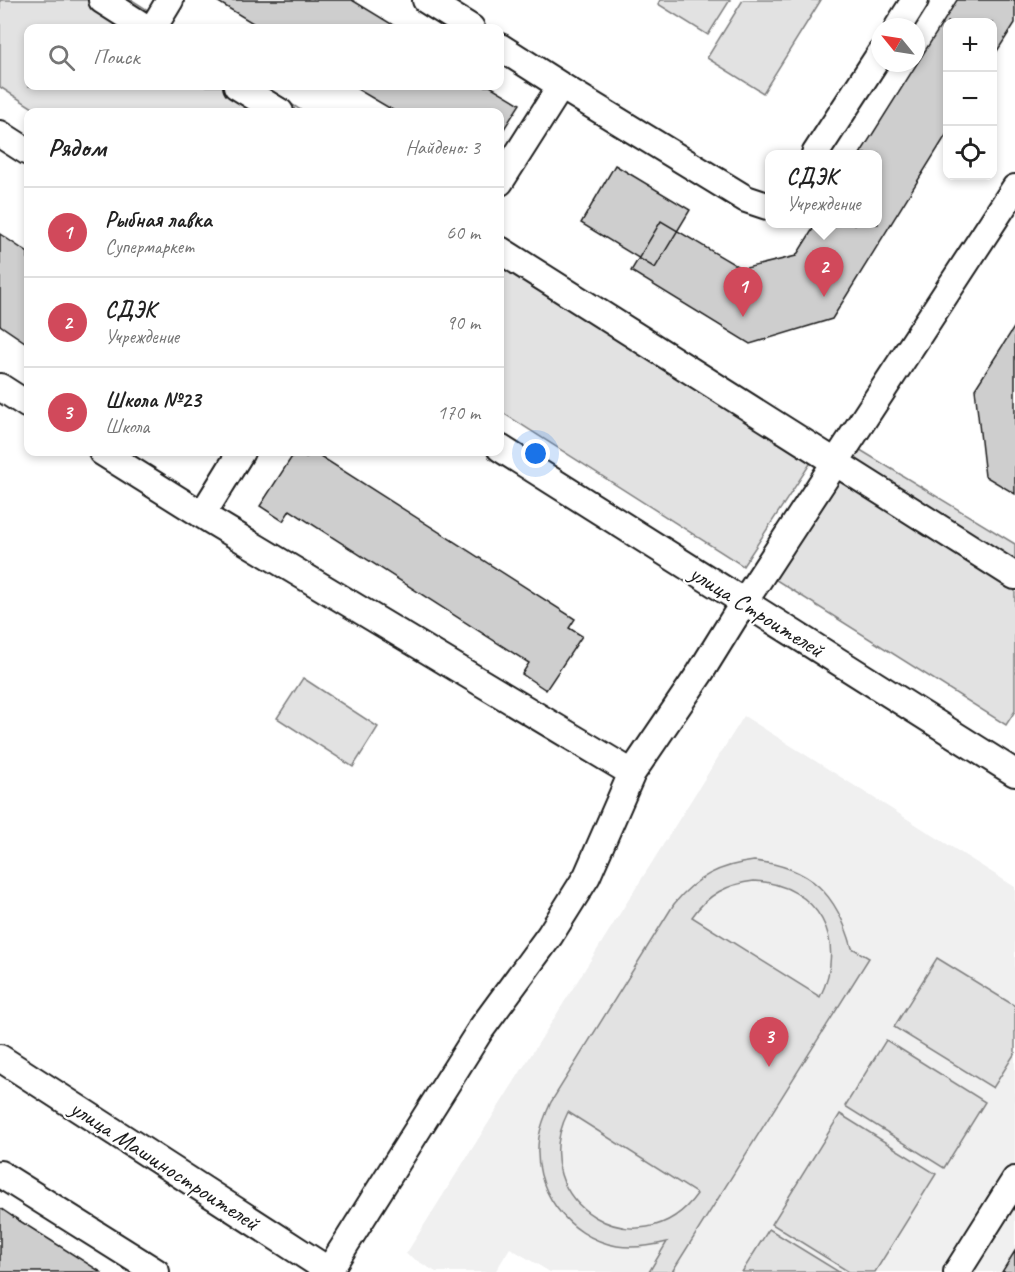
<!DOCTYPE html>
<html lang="ru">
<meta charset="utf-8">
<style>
body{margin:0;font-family:Caveat,sans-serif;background:#f6f6f6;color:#222}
.controls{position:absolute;right:18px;top:18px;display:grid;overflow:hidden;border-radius:12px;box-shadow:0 3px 9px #0003}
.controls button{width:54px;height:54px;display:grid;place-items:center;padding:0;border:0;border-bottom:2px solid #e0e0e0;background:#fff;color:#222;font:30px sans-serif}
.compass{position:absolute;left:871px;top:18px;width:54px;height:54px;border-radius:50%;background:#fff;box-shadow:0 3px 9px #0003;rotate:300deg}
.you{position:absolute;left:536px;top:454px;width:21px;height:21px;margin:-15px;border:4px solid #fff;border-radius:50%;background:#1a73e8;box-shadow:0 0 0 9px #1a73e833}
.badge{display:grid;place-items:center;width:39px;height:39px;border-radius:50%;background:#d1495b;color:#fff;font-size:20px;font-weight:700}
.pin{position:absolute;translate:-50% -50px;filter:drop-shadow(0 2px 3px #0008)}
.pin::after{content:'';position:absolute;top:32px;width:21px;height:18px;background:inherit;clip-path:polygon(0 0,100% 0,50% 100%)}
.popup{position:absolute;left:765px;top:150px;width:117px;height:78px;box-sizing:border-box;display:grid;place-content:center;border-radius:12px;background:#fff;filter:drop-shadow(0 2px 4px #0005);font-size:20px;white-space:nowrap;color:#767676}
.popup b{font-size:22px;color:#222}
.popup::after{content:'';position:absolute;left:50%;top:100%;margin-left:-12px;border:12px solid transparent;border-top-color:#fff}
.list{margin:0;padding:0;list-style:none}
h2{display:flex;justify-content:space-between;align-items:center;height:78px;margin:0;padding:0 24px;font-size:26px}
h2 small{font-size:20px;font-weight:400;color:#767676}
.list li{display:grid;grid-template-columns:39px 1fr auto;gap:18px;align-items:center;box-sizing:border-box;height:90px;padding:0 24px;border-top:2px solid #e0e0e0}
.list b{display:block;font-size:22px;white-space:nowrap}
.list p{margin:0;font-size:20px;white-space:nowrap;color:#767676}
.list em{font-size:20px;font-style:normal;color:#767676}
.icon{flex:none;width:33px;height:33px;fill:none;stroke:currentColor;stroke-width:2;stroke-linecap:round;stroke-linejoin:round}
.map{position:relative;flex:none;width:1015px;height:1272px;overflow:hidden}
.search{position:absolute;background:#fff;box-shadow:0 3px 9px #0003;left:24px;top:24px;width:480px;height:66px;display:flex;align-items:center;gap:15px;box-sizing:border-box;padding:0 21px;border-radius:12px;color:#767676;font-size:22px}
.panel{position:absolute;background:#fff;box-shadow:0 3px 9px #0003;left:24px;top:108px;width:480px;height:348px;border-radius:12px}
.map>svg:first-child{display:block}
.built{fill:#f0f0f0}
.green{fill:#e2e2e2;stroke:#7f7f7f;stroke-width:1.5;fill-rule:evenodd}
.building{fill:#cecece;stroke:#1c1c1c;stroke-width:1.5}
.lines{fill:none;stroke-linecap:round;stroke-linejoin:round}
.minor-casing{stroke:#1c1c1c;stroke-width:30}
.minor{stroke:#fff;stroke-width:26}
.labels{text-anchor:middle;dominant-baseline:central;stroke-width:4.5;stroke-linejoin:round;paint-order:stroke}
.street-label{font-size:24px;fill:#1c1c1c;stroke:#fff}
</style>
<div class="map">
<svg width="1015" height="1272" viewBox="0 0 1015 1272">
<rect width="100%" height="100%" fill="#fff"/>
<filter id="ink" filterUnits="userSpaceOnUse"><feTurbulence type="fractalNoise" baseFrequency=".0167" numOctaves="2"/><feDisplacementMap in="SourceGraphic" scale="12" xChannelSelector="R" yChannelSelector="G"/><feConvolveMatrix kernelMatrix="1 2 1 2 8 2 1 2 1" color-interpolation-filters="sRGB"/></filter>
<g filter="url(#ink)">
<path class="built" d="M744 716 1015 887V1272H550L510 1248 495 1272H436L406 1254Z"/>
<path class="green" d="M0 0H132L176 28H28V86H263L304 112H39L0 87Z
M660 0H730L708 35 658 4Z
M743 0H821L763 93 707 58Z
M500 236 825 441 743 566 500 411Z
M857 448 1015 544V711L1006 725 773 578Z
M303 678 378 727 353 767 277 718Z
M754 861C811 867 837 894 852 948L869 958 672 1272H649L667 1242C651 1246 634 1249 617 1246 567 1237 531 1188 539 1137 541 1125 546 1113 551 1102L674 904C696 877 720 865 754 861ZM754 881C819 885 848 940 820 997L692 917C708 894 728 884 754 881ZM568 1112 696 1193 697 1194C642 1272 522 1204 568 1112Z
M937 958 1015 1006V1053L993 1088 894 1027Z
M886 1040 985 1102 944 1168 845 1106Z
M840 1114 936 1174 875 1272H849L772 1224Z
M769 1229 839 1272H742Z"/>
<path class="building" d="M215 0H352L398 28H261Z
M957 0H1015V23L992 59V22H948V132L832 319 750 344 631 271 661 221 742 269 796 256 816 224H878V154H860Z
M352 86H490L520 104 500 135V112H396Z
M615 165 690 210 655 268 581 223Z
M0 234 28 253V344L0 325Z
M1015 326V494L985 476 975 389Z
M295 452 306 458 310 452H314L575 619 569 628 582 636 546 690 522 674 529 663 290 510 283 521 260 506Z
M0 1208 12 1216 101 1272H0Z
M1015 1251V1272H1002Z"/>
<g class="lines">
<defs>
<path id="minor" d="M102 0 146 28
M426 0 471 28
M898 27 915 0
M153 28 170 0
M500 47 561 86
M237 86 280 112
M0 134 28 152
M815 154 880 54
M500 182 561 86 746 199 767 206 770 205
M500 250 1015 576
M0 387 28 405
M500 448 1015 773
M102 452 212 521 632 773 700 673 744 602 1015 188
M202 515 241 452
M0 1058 331 1272
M0 1174 156 1272
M328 1272 481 1029 550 935 587 876 632 773
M957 1272 1015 1180"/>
</defs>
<use href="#minor" class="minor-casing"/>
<use href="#minor" class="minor"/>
</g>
</g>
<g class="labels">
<g class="street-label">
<text transform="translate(757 611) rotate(32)">улица Строителей</text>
<text transform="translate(165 1165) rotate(33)">улица Машиностроителей</text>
</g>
</g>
</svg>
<div class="controls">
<button>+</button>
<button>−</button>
<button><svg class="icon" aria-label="locate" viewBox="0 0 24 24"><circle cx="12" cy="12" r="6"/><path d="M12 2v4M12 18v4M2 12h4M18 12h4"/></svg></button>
</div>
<svg class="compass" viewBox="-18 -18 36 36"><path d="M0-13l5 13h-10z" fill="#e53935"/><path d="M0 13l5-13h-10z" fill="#767676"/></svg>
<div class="you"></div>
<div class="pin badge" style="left:743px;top:317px">1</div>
<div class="pin badge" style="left:824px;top:297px">2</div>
<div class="popup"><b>СДЭК</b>Учреждение</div>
<div class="pin badge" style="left:769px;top:1067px">3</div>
<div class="search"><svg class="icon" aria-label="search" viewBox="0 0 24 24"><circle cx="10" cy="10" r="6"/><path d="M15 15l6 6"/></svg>Поиск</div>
<section class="panel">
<h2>Рядом<small>Найдено: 3</small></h2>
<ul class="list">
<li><span class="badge">1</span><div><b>Рыбная лавка</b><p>Супермаркет</p></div><em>60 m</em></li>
<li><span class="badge">2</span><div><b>СДЭК</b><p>Учреждение</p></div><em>90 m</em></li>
<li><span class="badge">3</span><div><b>Школа №23</b><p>Школа</p></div><em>170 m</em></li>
</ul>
</section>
</div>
